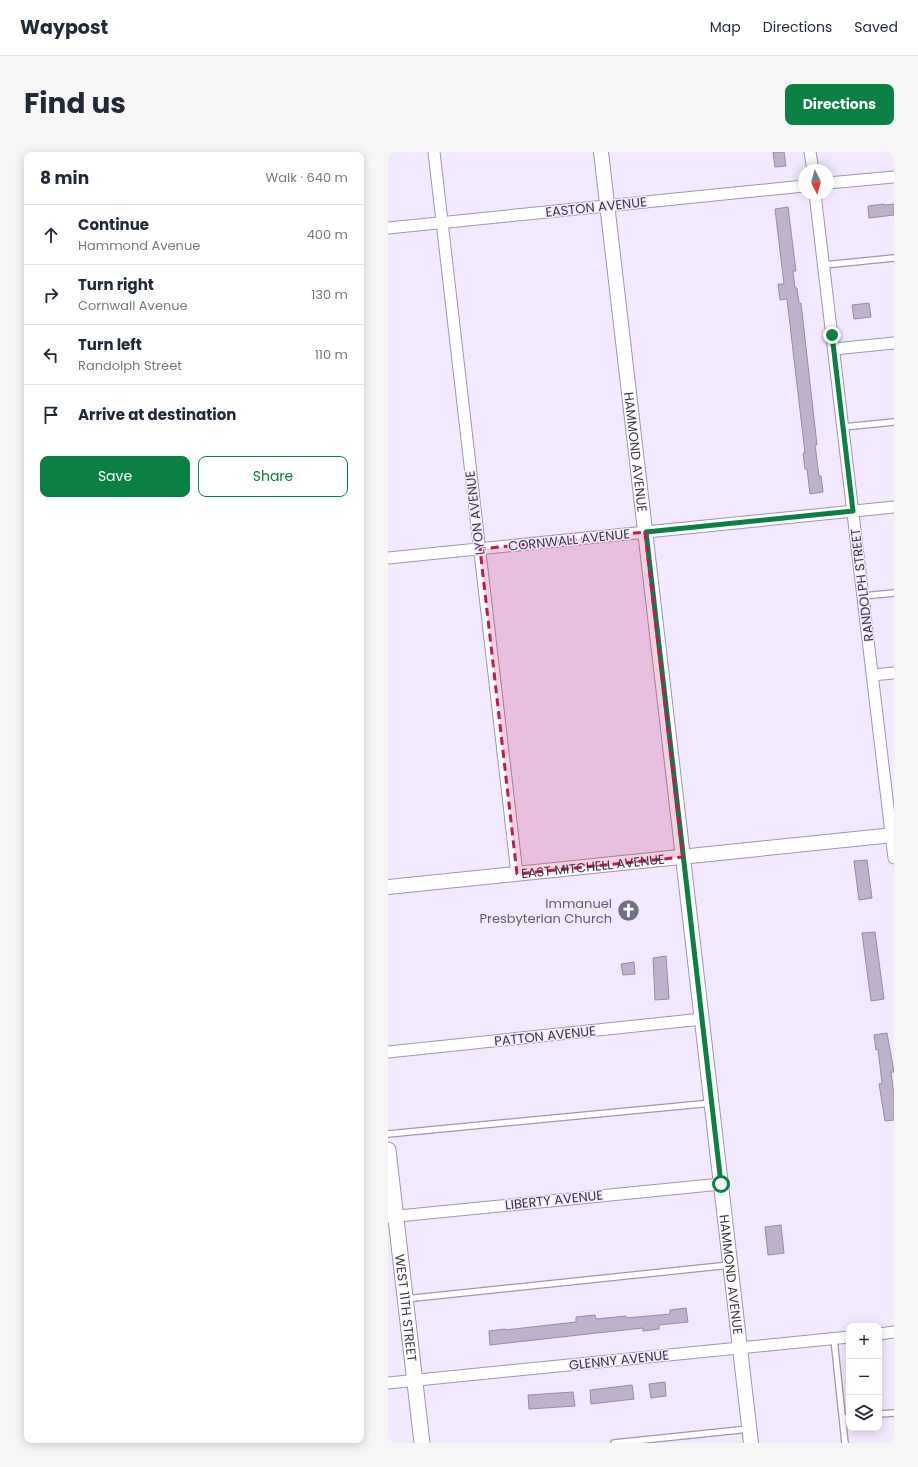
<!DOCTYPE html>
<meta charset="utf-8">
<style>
body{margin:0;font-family:Poppins,sans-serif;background:#f6f6f7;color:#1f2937}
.controls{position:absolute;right:12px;bottom:12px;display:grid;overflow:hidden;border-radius:8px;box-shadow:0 2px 10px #0003}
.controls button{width:36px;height:36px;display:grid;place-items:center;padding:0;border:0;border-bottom:1px solid #e0e1e3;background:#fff;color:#1f2937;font:20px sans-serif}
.compass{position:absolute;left:410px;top:12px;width:36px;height:36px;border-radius:50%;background:#fff;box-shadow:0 2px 10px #0003;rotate:174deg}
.stop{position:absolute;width:12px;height:12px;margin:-9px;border:3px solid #0b8043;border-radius:50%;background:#fff}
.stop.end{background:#0b8043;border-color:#fff;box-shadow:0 1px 4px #0008}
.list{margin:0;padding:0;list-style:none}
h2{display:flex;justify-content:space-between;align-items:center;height:52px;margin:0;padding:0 16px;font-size:17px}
h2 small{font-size:13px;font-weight:400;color:#747a83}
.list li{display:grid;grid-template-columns:26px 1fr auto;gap:12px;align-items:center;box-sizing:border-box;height:60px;padding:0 16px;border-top:1px solid #e0e1e3}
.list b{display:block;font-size:15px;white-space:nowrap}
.list p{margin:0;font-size:13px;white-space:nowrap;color:#747a83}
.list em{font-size:13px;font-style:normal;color:#747a83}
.actions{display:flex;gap:8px;padding:12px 16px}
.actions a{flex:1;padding:9px 0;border:1px solid #0b8043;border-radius:8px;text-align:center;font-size:14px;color:#0b8043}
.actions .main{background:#0b8043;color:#fff}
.icon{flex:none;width:22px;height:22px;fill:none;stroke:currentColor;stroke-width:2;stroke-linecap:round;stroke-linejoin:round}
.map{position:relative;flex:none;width:506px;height:1291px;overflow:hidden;border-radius:8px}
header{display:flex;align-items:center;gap:24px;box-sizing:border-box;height:56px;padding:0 20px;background:#fff;border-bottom:1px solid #e0e1e3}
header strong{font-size:19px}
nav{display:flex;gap:22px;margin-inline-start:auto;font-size:14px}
.intro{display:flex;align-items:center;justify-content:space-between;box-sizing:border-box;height:96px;padding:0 24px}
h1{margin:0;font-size:28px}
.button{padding:10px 18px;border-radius:8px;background:#0b8043;color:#fff;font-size:14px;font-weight:700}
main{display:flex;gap:24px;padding:0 24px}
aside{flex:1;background:#fff;border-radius:8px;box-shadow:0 2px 10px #0003}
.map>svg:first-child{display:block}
.building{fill:#bdb1cb;stroke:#968ba4}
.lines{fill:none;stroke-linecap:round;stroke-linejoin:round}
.service-casing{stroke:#a095ae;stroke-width:8}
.minor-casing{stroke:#a095ae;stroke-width:13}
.tertiary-casing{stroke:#a095ae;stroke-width:16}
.secondary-casing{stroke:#a095ae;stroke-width:17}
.service{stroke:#fff;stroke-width:5.5}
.minor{stroke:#fff;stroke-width:11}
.tertiary{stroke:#fff;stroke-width:14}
.secondary{stroke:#fff;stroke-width:15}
.route{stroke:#0b8043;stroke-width:5}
.marked{fill:#c2185b;fill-opacity:0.2;stroke:#c2185b;stroke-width:3;stroke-dasharray:8 5;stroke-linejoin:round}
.labels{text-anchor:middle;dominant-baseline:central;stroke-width:3;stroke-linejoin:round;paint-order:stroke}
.street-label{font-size:13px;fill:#3a3540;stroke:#f2e9ff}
.worship-label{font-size:13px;fill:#5b616d;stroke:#f2e9ff;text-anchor:end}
</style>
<header>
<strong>Waypost</strong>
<nav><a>Map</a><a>Directions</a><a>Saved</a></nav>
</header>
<div class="intro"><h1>Find us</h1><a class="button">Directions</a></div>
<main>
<aside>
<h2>8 min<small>Walk · 640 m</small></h2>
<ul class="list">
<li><svg class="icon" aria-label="ahead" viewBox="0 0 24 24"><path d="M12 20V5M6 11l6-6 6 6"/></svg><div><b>Continue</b><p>Hammond Avenue</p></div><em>400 m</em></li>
<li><svg class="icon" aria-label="right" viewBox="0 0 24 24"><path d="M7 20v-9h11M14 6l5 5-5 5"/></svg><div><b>Turn right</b><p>Cornwall Avenue</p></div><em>130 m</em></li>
<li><svg class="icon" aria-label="left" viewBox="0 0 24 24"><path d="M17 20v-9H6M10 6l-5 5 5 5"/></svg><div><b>Turn left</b><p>Randolph Street</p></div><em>110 m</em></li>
<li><svg class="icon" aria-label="arrive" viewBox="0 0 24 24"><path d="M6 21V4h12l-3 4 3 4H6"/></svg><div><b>Arrive at destination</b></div></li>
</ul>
<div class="actions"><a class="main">Save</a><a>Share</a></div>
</aside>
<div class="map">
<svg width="506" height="1291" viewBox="0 0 506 1291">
<rect width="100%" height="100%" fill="#f2e9ff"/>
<path class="building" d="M385 0H396L398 14 387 15Z
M496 52V53L506 52V63L481 66 480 54Z
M400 55 408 119H405L407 136H409L411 151H413L429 293H427L431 324H433L435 340 422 342 419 317H417L415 301H417L399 147 392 148 390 132H396L387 57Z
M481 151 483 165 466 167 464 153Z
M479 708 484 746 471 748 466 709Z
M487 780 496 847 483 849 474 781Z
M278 804 281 847 267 848 265 806Z
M246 810 247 822 235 823 233 812Z
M499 881 506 920H503L506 944V968L497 969 491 932 494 931 490 897 488 898 486 883Z
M393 1073 396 1101 380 1103 377 1075Z
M298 1156 300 1170 271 1173V1177L255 1179V1176L209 1181 102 1193 101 1179 117 1177V1178L188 1170V1165L207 1163 208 1167 238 1164V1166L282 1162V1158Z
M277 1230 278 1244 263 1246 261 1232Z
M244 1233 246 1247 203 1252 202 1238Z
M185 1240 187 1254 141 1257 140 1243Z"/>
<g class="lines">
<defs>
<path id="service" d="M436 113 506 106
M455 275 506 270
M475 444 506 441
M0 982 324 951
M17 1147 342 1113
M446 1187 457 1291
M491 1262 506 1261
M455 1266H461
M226 1291 361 1277"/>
<path id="minor" d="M46 0 129 722
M422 0 425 18
M440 31 506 25
M427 42 506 706
M0 76 416 34
M446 197 506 191
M0 406 506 355
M484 523 506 521
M0 900 314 867
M0 1065 333 1032
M491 1182 506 1180
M0 1231 461 1185"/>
<g id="tertiary">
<path id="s1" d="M213 0 363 1291"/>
<path id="s2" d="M0 735 506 683"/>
</g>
<g id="secondary">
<path id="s3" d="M0 998 34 1291"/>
</g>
</defs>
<use href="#service" class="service-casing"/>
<use href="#minor" class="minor-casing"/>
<use href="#tertiary" class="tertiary-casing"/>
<use href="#secondary" class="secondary-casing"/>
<use href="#service" class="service"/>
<use href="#minor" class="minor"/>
<use href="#tertiary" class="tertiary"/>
<use href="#secondary" class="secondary"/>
</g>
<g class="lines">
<path class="route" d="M333 1032 258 380 465 359 444 183"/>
</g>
<path class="marked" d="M257 380 295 705 129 722 92 397Z"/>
<defs>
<symbol id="church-disc" viewBox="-11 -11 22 22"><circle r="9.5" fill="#6b7280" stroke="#f2e9ff"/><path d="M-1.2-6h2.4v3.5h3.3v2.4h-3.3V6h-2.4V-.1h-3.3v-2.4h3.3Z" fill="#fff"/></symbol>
</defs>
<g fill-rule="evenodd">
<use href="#church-disc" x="228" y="746" width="25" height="25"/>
</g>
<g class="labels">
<g class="street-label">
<text transform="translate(208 55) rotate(-6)">EASTON AVENUE</text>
<text stroke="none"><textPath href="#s1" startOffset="302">HAMMOND AVENUE</textPath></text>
<text transform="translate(87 361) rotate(-97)">LYON AVENUE</text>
<text transform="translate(181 388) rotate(-6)">CORNWALL AVENUE</text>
<text transform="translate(474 433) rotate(-97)">RANDOLPH STREET</text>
<text stroke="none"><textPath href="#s2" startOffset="206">EAST MITCHELL AVENUE</textPath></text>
<text transform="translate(157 884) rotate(-6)">PATTON AVENUE</text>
<text transform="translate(166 1048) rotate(-6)">LIBERTY AVENUE</text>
<text stroke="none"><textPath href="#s1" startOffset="1130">HAMMOND AVENUE</textPath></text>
<text stroke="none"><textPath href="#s3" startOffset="159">WEST 11TH STREET</textPath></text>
<text transform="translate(231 1208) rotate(-6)">GLENNY AVENUE</text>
</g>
<g class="worship-label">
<text x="224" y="751">Immanuel<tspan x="224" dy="15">Presbyterian Church</tspan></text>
</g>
</g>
</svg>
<div class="controls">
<button>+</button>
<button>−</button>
<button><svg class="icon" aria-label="layers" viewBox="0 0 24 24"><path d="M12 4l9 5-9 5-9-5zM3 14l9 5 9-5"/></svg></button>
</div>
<svg class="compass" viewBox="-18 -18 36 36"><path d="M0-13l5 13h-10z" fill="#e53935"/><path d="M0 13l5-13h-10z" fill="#747a83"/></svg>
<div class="stop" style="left:333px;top:1032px"></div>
<div class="stop end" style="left:444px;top:183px"></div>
</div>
</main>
